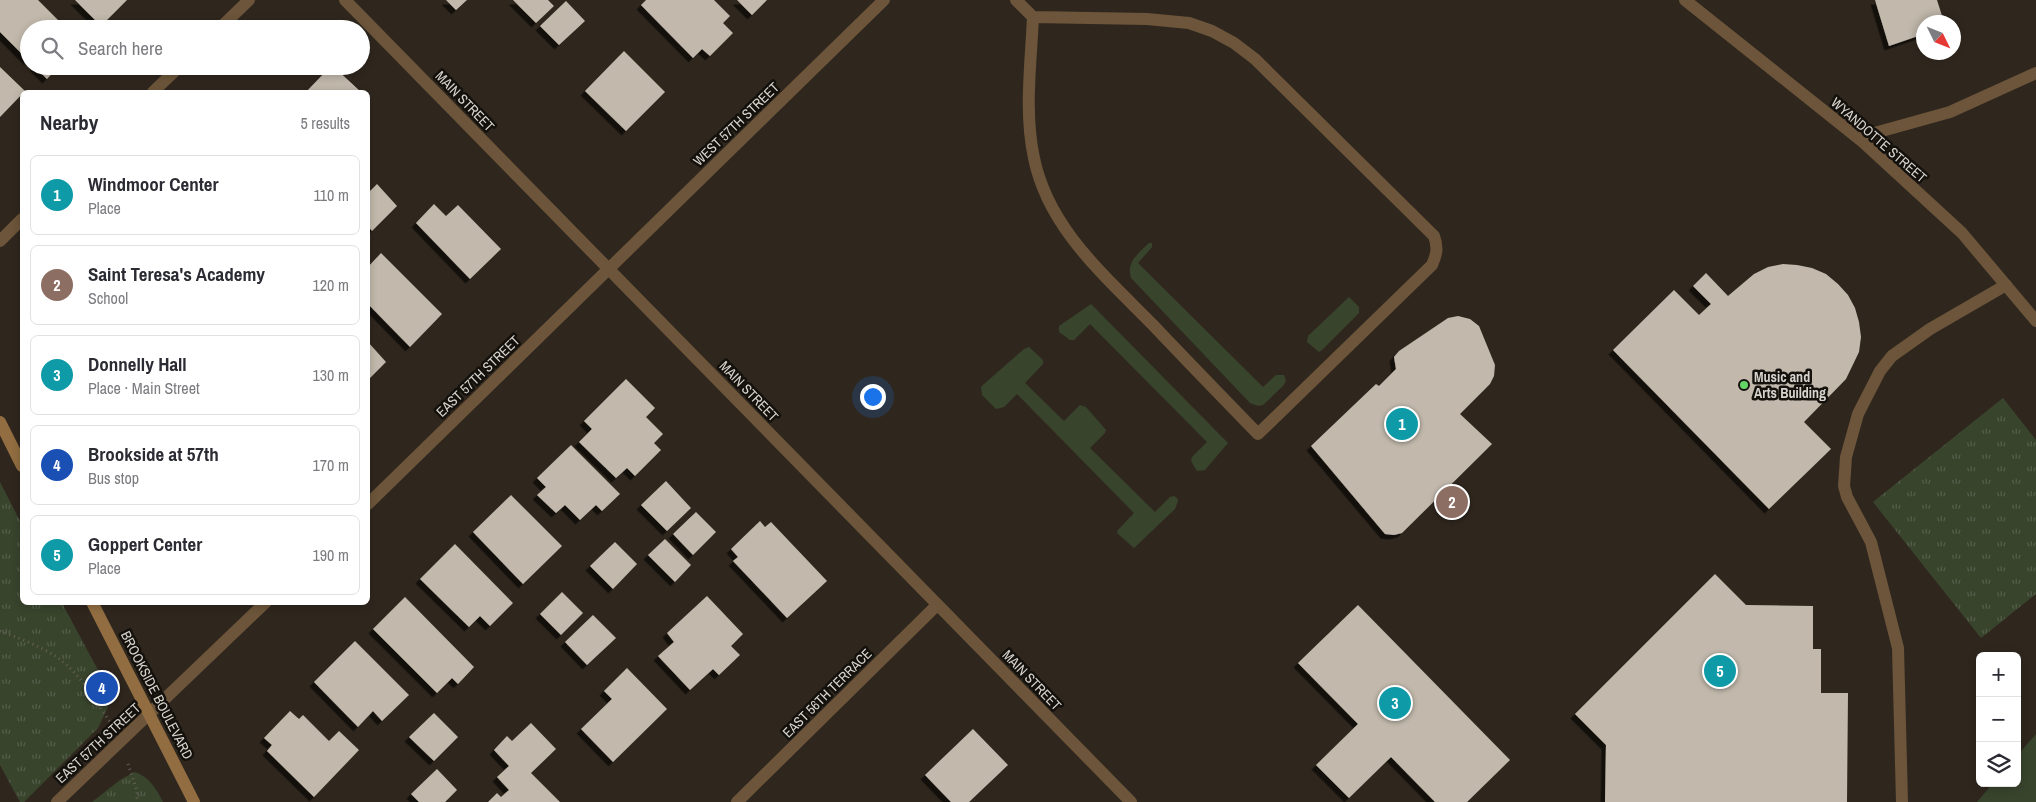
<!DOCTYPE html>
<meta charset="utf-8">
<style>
body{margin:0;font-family:"Archivo Narrow",sans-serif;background:#f7f7f7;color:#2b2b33}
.controls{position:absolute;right:15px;bottom:15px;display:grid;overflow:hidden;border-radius:8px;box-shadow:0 2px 8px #0003}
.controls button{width:45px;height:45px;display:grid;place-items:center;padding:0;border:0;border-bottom:1px solid #e1e1e2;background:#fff;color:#2b2b33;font:25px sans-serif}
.compass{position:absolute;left:1916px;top:15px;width:45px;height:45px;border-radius:50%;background:#fff;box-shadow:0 2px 8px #0003;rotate:133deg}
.you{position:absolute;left:872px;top:396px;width:18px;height:18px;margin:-12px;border:4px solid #fff;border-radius:50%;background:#1a73e8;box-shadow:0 0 0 8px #1a73e833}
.badge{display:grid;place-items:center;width:32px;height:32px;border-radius:50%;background:#2563eb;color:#fff;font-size:16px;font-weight:700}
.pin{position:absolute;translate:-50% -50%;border:2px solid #fff;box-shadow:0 1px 5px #0006}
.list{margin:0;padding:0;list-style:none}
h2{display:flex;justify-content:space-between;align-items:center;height:65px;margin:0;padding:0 20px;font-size:21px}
h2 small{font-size:16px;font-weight:400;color:#7c7c81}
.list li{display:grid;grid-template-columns:32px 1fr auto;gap:15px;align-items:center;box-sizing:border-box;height:80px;margin:0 10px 10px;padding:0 10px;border:1px solid #e1e1e2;border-radius:8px}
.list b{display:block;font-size:19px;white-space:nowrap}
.list p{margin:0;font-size:16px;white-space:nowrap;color:#7c7c81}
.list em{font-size:16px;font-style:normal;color:#7c7c81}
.icon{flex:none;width:28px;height:28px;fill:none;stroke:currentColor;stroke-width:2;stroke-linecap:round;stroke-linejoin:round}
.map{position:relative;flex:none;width:2036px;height:802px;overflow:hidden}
.search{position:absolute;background:#fff;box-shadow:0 2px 8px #0003;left:20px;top:20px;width:350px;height:55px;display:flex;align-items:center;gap:12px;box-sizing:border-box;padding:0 18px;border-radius:28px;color:#7c7c81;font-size:19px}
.panel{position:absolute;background:#fff;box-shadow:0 2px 8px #0003;left:20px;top:90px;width:350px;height:515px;border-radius:8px}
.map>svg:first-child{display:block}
.grass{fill:#39442d}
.park{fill:url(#park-tufts)}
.building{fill:#c2b9ac;filter:url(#shadow)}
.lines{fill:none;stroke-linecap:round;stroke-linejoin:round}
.path{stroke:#665f57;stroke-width:3;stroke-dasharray:1 4;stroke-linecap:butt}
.service{stroke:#6c553a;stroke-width:12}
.minor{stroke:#6c553a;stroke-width:12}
.secondary{stroke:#916d41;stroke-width:12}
.poi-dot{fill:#65d467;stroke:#14110d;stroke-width:2}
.labels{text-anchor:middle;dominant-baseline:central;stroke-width:5;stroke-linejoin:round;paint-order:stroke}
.street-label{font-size:14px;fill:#d8d3cd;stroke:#14110d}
.poi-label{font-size:14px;font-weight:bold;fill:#d8d3cd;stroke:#14110d;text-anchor:start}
</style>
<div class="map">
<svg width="2036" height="802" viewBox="0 0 2036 802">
<defs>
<pattern id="park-tufts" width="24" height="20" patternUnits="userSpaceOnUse" patternTransform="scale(1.25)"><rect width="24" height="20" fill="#39442d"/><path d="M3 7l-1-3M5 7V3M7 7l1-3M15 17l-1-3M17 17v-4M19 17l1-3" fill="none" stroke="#555e4a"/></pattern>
<filter id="shadow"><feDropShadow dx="-4.5" dy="4.5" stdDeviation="0" flood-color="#0009"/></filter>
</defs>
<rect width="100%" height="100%" fill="#2f271e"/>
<path class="grass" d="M1149 243H1152V247L1138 263 1263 387 1276 375H1284L1286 381 1283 386 1263 405 1258 406 1250 403 1131 278C1126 262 1138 254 1149 243Z
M1349 297 1359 307V313L1322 350 1319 352 1307 342 1308 336Z
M1091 304 1228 443 1205 470 1197 471 1191 461 1192 457 1207 442 1090 324 1074 340H1070L1059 332V326Z
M1029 347 1043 360V364L1025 383 1064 421 1080 405 1086 407 1106 430 1105 433 1090 448 1155 512 1170 497 1174 496 1177 498 1178 501 1175 509 1134 548 1117 533 1118 530 1134 513 1017 394 1004 407 996 409 982 395 981 387 984 384 1024 349Z
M2036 734V802H1977L1993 783H2017V756Z"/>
<path class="park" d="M2003 398 2036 440V594L1981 638 1873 502Z
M0 482 22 525V602L62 603 99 672 108 707 98 728 24 802H20L0 765Z
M134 772C149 776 157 790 163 802H92L120 780Z"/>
<path class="building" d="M0 0H38L67 29H29V61L0 32Z
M75 0H127L101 26Z
M446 0H467L456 10Z
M513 0H548L554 6 536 23Z
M646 0H714L730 16 723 23 733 33 710 56 702 49 693 58 641 5Z
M737 0H767L752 15Z
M1875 0H1937L1944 22H1924V34L1889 46Z
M566 1 585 21 559 45 540 26Z
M624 51 665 92 626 131 585 91Z
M34 66H59L47 79Z
M331 66H333L361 92H306Z
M0 67 25 91 0 117Z
M377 184 397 206 372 231 368 226V193Z
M434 204 446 216 458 205 501 249 470 279 416 223Z
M381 253 442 314 410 347 368 304V267Z
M1783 264 1797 265 1812 268 1826 274 1838 284 1848 295 1855 308 1859 322 1861 337 1859 352 1846 379 1804 422 1831 449 1769 509 1613 350 1674 290 1699 315 1711 304 1693 286 1706 273 1728 296 1754 274 1768 267Z
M1458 316 1470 319 1479 326 1495 365 1494 376 1490 384 1460 414 1492 444 1402 533 1394 535 1385 534 1311 446 1376 384 1379 386 1396 369 1394 357 1399 351 1448 318Z
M368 342 386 362 368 380Z
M626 379 655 408 646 417 663 434 654 443 661 450 635 476 627 468 616 478 579 442 592 429 584 421Z
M571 445 620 494 602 511 596 505 580 520 565 505 556 513 537 495 546 487 537 478Z
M666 481 691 508 667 531 641 505Z
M511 495 562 546 523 584 473 532Z
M696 512 716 532 693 555 673 534Z
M760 521 765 527 771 522 827 581 787 618 733 561 738 557 731 549Z
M665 539 691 565 675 582 648 555Z
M615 542 637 564 613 589 590 566Z
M455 544 513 603 490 626 480 616 469 627 420 579Z
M1715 574 1746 605 1813 606V649H1821V693H1848L1847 802H1605L1606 745 1575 714Z
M562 592 583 613 561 635 540 614Z
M707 596 743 634 731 646 740 655 719 675 713 669 690 690 658 656 674 642 667 633Z
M405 597 474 667 458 684 452 678 437 693 373 629Z
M1358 605 1510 760 1467 802H1435L1391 757 1349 798 1316 765 1358 724 1298 663Z
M593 615 616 638 587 665 565 642Z
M355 641 409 695 382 721 373 711 358 727 314 682Z
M627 668 667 709 613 762 581 729 612 699 604 691Z
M290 711 299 719 303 715 329 741 339 731 359 750 314 797 267 751 272 745 264 738Z
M434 713 458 737 434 761 409 737Z
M531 723 556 749 531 773 560 802H488L497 793 501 797 509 790 497 777 509 766 494 750 507 736 512 741Z
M973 729 1008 765 969 802H951L925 775Z
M437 769 457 790 445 802H419L411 794Z"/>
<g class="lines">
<path class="path" d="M0 631C21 639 44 647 62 661 82 677 96 701 110 722
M128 764 137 791V802"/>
<path class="service" d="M1016 0 1033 17C1031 63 1024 112 1034 158 1048 228 1105 276 1153 325 1188 362 1223 398 1258 434L1432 265C1437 254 1438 247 1434 236L1255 59 1234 43 1212 31 1189 23 1147 19 1033 17
M1902 802 1898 648 1871 542 1847 497 1844 486 1846 457 1858 414 1880 371 1892 356 1930 329 2006 285"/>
<path class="minor" d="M345 0 1131 802
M1685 0 1863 142 1962 233 2036 321
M219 29 249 0
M153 92 180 66
M1863 142 1871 134 1950 112 2036 73
M0 241 22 219
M368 504 884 0
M57 802 266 602
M737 802 937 605"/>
<path class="secondary" d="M0 422 22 466
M92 602 194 802"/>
</g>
<circle class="poi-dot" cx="1744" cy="385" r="5"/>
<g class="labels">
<g class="street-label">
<text transform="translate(465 101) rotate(46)">MAIN STREET</text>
<text transform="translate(736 124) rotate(-44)">WEST 57TH STREET</text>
<text transform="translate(1879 140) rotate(41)">WYANDOTTE STREET</text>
<text transform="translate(478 376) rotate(-44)">EAST 57TH STREET</text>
<text transform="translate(749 391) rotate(46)">MAIN STREET</text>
<text transform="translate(1032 680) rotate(46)">MAIN STREET</text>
<text transform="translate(827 693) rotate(-45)">EAST 56TH TERRACE</text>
<text transform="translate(157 695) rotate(63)">BROOKSIDE BOULEVARD</text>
<text transform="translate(98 743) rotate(-43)">EAST 57TH STREET</text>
</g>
<g class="poi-label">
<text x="1754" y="377">Music and<tspan x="1754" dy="16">Arts Building</tspan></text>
</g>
</g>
</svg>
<div class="controls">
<button>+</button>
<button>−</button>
<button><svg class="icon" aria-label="layers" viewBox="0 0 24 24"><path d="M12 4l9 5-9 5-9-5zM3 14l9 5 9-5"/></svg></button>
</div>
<svg class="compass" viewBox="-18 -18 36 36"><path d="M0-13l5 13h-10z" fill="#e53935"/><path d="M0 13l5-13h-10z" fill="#7c7c81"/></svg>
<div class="you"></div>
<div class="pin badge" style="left:1402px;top:424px;background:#0f9aa8">1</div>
<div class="pin badge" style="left:1452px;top:502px;background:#8d6e63">2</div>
<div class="pin badge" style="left:1395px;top:703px;background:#0f9aa8">3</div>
<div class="pin badge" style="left:102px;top:688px;background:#1a4fb4">4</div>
<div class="pin badge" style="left:1720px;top:671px;background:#0f9aa8">5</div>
<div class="search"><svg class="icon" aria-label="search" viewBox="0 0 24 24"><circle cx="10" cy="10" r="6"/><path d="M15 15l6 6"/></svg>Search here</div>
<section class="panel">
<h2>Nearby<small>5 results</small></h2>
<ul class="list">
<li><span class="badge" style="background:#0f9aa8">1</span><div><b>Windmoor Center</b><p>Place</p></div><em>110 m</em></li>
<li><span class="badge" style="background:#8d6e63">2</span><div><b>Saint Teresa's Academy</b><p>School</p></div><em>120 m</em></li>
<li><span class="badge" style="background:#0f9aa8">3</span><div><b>Donnelly Hall</b><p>Place · Main Street</p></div><em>130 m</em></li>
<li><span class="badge" style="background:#1a4fb4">4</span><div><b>Brookside at 57th</b><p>Bus stop</p></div><em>170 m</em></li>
<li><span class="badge" style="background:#0f9aa8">5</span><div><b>Goppert Center</b><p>Place</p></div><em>190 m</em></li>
</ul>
</section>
</div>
